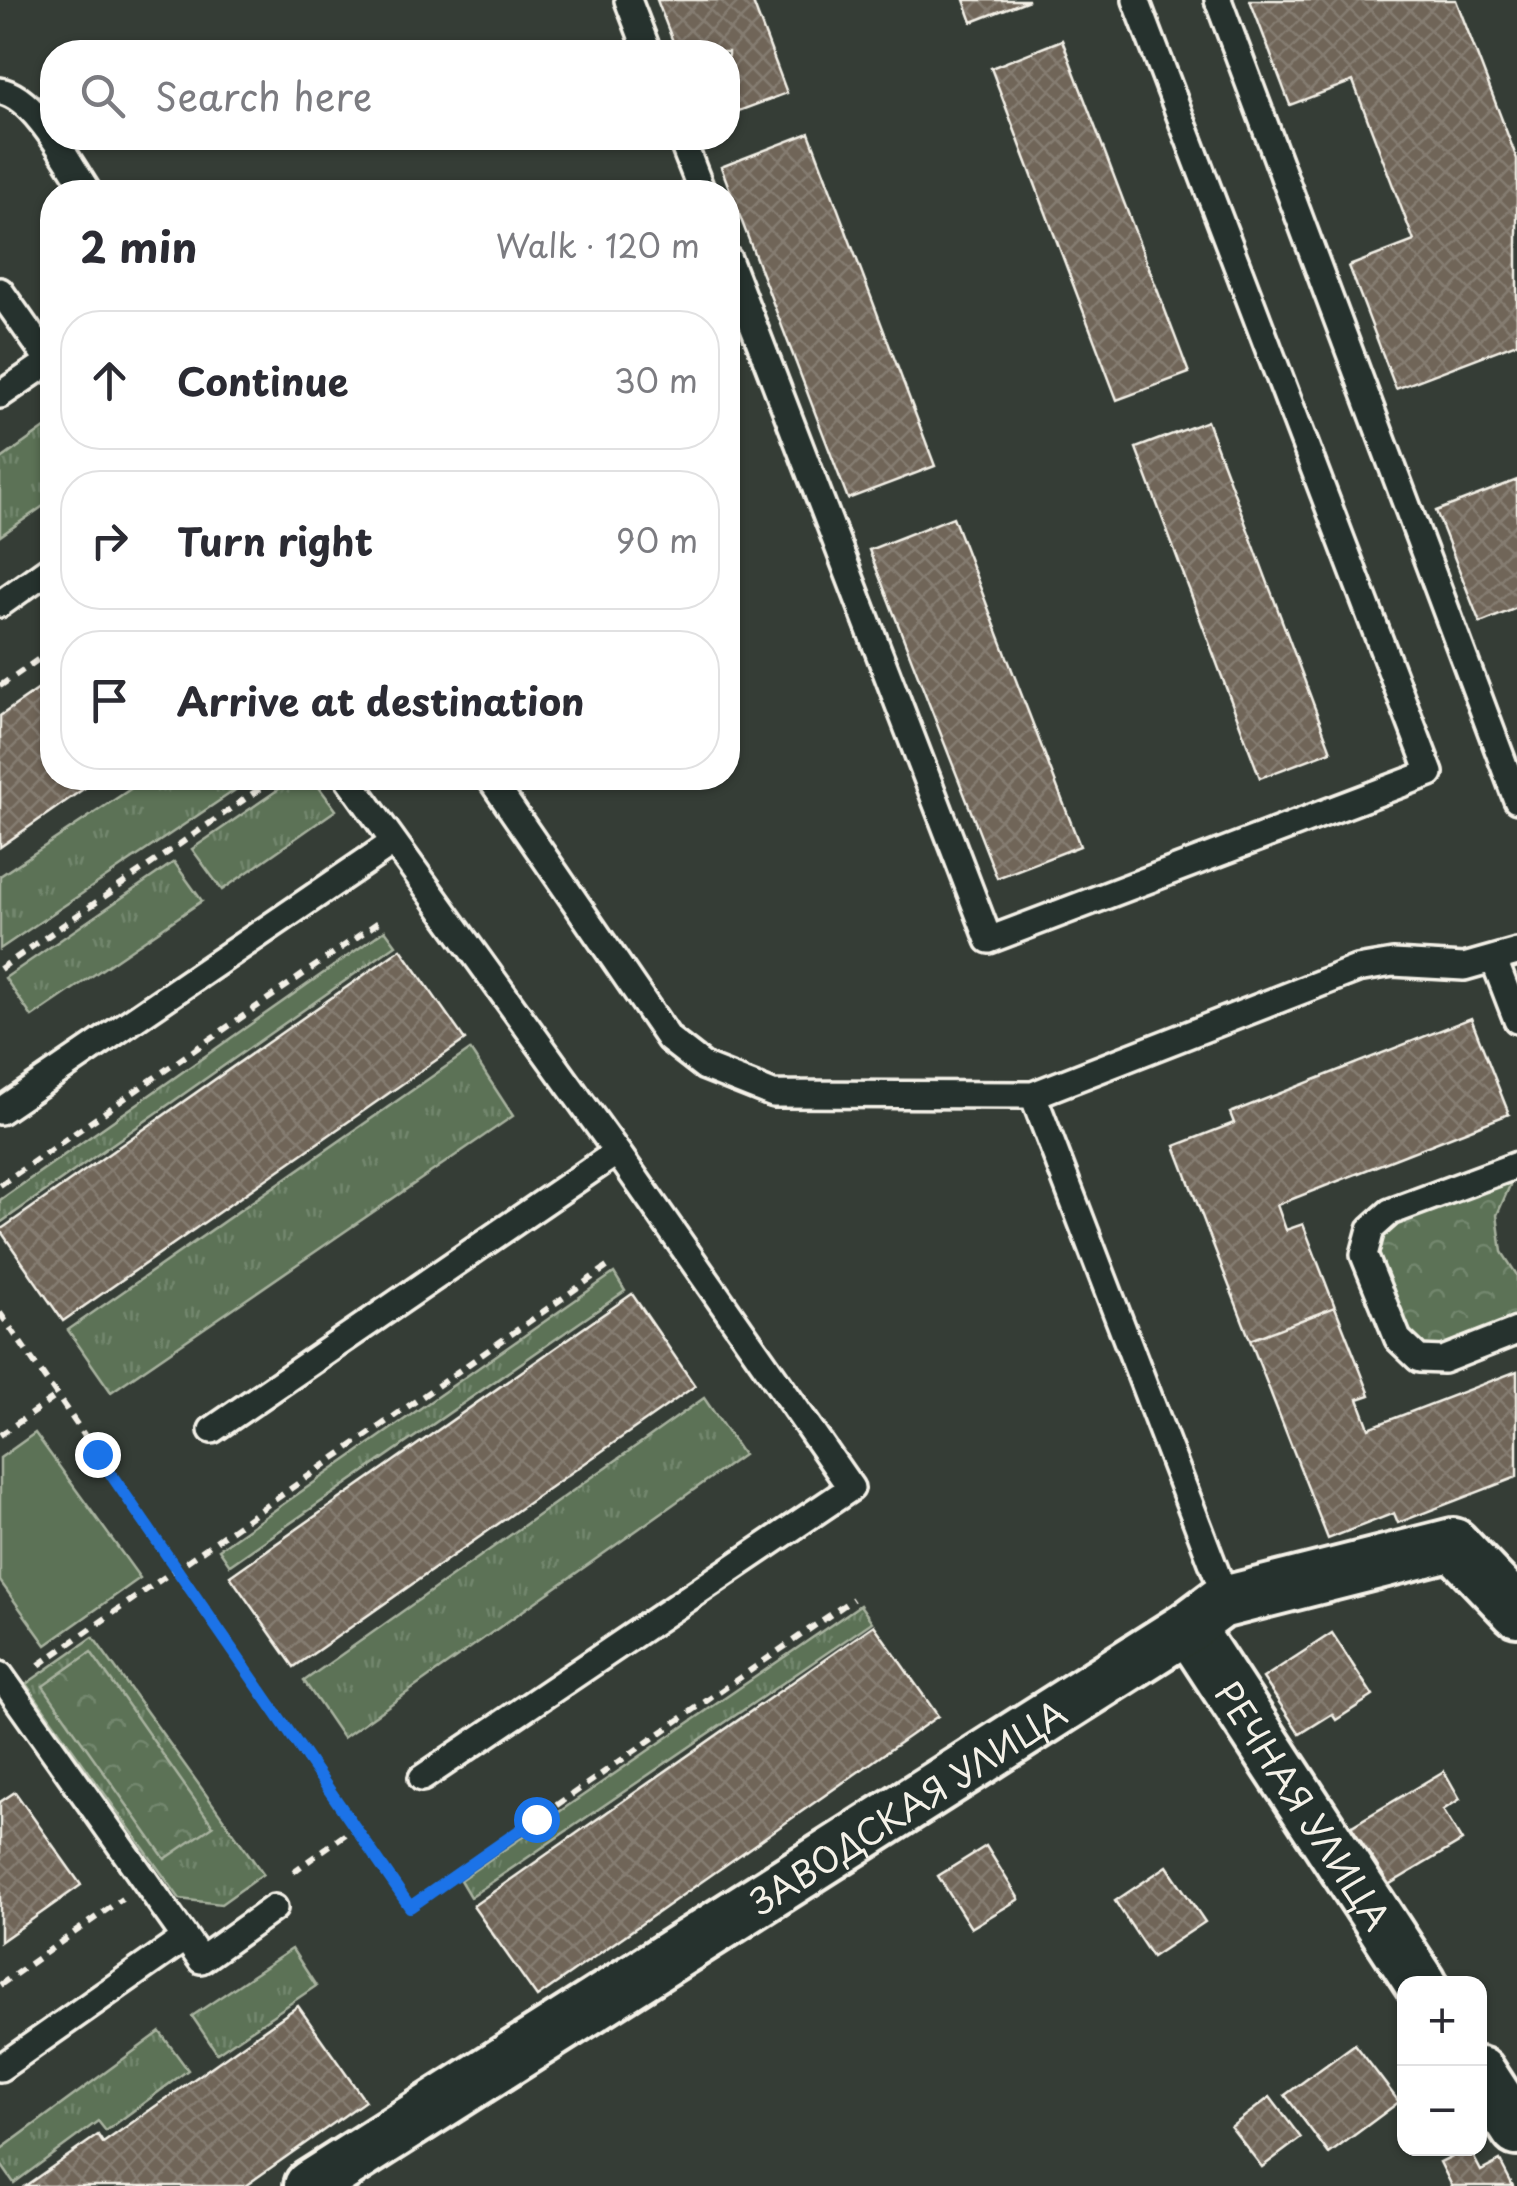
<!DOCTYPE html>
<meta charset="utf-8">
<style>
body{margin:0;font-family:"Playpen Sans",sans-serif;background:#f7f7f7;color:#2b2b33}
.controls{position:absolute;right:30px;bottom:30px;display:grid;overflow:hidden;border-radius:20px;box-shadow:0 2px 8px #0004}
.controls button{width:90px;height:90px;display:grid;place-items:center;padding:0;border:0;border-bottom:2px solid #e1e1e2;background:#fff;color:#2b2b33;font:50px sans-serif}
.stop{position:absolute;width:30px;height:30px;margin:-22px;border:8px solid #1a73e8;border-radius:50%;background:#fff}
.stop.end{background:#1a73e8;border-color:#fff;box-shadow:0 2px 10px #0008}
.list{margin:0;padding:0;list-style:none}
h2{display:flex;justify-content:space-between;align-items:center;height:130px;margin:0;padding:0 40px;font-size:42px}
h2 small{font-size:32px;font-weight:400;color:#7c7c81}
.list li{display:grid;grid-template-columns:65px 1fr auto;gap:30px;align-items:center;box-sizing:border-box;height:140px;margin:0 20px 20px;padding:0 20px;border:2px solid #e1e1e2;border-radius:40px}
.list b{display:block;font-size:38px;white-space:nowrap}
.list em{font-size:32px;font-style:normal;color:#7c7c81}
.icon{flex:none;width:55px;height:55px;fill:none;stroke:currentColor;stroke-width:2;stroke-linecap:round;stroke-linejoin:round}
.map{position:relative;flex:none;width:1517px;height:2186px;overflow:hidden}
.search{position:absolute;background:#fff;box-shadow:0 2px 8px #0004;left:40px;top:40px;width:700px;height:110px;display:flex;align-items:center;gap:25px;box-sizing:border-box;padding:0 35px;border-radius:40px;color:#7c7c81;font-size:38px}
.panel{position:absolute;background:#fff;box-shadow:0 2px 8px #0004;left:40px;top:180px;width:700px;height:610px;border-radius:40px}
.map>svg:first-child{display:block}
.grass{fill:url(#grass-tufts);stroke:#a8b29f;stroke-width:2.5}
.forest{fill:url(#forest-crowns);stroke:#a8b29f;stroke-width:2.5}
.pitch{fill:#5b7256;stroke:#a8b29f;stroke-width:2.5}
.building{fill:url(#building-cross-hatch);stroke:#f4f1e8;stroke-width:2.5}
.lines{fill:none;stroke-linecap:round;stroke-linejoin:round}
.lane-casing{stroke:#f4f1e8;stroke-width:32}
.street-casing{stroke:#f4f1e8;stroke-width:58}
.path{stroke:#f4f1e8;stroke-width:6;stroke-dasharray:10 8;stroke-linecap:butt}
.lane{stroke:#26332d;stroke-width:25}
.street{stroke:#26332d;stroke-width:50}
.route{stroke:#1a73e8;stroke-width:12}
.labels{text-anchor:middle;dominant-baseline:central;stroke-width:8;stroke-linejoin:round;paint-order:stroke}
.street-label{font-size:35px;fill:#f4f1e8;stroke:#26332d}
</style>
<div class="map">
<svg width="1517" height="2186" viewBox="0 0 1517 2186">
<defs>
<pattern id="grass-tufts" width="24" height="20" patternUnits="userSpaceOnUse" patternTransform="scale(2.5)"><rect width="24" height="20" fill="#5b7256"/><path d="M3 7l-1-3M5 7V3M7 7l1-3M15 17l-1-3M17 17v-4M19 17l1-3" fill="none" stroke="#73876e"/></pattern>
<pattern id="forest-crowns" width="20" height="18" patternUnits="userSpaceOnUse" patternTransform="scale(2.5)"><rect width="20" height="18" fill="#5b7256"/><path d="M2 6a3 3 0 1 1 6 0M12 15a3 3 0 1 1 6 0" fill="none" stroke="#73876e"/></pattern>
<pattern id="building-cross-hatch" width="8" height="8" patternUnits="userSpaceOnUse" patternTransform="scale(2.5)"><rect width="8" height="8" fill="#706559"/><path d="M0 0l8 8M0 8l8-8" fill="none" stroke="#857c71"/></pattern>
</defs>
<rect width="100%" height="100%" fill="#353d36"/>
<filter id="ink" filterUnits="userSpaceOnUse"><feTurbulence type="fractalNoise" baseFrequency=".01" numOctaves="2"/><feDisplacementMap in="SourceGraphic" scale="20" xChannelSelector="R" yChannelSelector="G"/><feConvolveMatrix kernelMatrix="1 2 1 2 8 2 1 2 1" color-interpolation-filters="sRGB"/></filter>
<g filter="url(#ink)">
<path class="grass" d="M52 423V500L0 536V460Z
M147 778H253L0 949V876Z
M295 778H312L336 810 222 890 192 849Z
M174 862 202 901 32 1017 5 978Z
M385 930 396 945 0 1223V1200Z
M470 1050 513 1116 111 1392 68 1330Z
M614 1273 625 1291 230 1565 219 1549Z
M704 1398 743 1455 343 1738 304 1681Z
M860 1605 872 1622 470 1897 460 1880Z
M93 1637 263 1874 221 1904 180 1899 26 1684Z
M292 1949 316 1986 217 2053 192 2016Z
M160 2032 188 2070 106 2131 98 2121 14 2183 0 2163V2150Z"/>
<path class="forest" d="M1514 1176 1497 1215 1502 1252 1517 1275V1320L1442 1348 1430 1350 1411 1340 1375 1260 1379 1237 1391 1222Z
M91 1652 213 1826 165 1859 43 1686Z"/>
<path class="pitch" d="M35 1433 140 1578 46 1645 0 1581V1458Z"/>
<path class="building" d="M657 0H752L787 93 728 115V52H677Z
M964 0H1029L972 22Z
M1250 0H1456L1517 159V343L1396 389 1349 266 1414 241 1353 81 1290 105Z
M1062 40 1189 373 1117 400 991 68Z
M809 133 935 466 848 499 721 167Z
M1207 421 1331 751 1260 778 1136 448Z
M1517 480V608L1480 623 1436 511Z
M953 517 1080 846 997 878 869 550Z
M52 680V778H99L0 847V716Z
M401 949 465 1040 63 1321 0 1230Z
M1471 1018 1509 1114 1277 1205 1286 1230 1303 1224 1335 1307 1250 1340 1175 1146 1234 1123 1230 1113Z
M632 1294 695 1386 294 1667 230 1576Z
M1335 1307 1370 1395 1358 1399 1369 1428 1517 1371V1477L1398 1523 1394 1513 1328 1539 1250 1340Z
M874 1625 938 1716 537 1997 473 1906Z
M1332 1633 1373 1696 1336 1720 1332 1714 1300 1734 1263 1678Z
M1444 1771 1460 1799 1443 1810 1462 1841 1373 1894 1337 1835Z
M15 1792 81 1885 0 1942V1802Z
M986 1846 1019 1899 971 1928 938 1876Z
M1167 1866 1205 1922 1152 1957 1115 1901Z
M298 2006 365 2101 245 2186H25L98 2135 103 2143Z
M1355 2044 1399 2102 1329 2154 1285 2095Z
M1270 2097 1301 2138 1262 2167 1231 2127Z
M1469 2148 1481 2171 1500 2161 1513 2186H1452L1440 2162Z"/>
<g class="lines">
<defs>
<path id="lane" d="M628 0 648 52
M1218 0 1517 800
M0 91C35 96 69 164 88 192
M681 138 702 192
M728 259 989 940 1430 773 1136 0
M0 291 52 365
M0 395 50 361
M0 604 52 567
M348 778 617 1152 851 1488 422 1778
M490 778 669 1039 705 1067 773 1094 1033 1095 1357 969 1393 963 1464 967 1517 952
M1494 960 1517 1020
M1033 1095 1220 1583
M0 1111 394 842
M1517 1165 1390 1212 1371 1229 1364 1255 1398 1339 1419 1359 1443 1360 1517 1331
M212 1430 617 1152
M0 1675 201 1960 274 1908
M0 2068 185 1938"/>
<g id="street">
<path id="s1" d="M1188 1627 1421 1984"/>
<path d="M1480 2073 1517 2130"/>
<path id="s2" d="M310 2186 1188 1627 1220 1603 1453 1544 1517 1611"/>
</g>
</defs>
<use href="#lane" class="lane-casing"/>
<use href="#street" class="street-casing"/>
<path class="path" d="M0 686 52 650
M0 969 275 778
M0 1185 380 921
M0 1313 410 1907 853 1599
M0 1435 57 1396
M39 1665 607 1267
M293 1872 354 1828
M0 1985 122 1899"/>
<use href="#lane" class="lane"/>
<use href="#street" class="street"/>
</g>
</g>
<g class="lines" filter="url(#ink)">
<path class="route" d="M97 1454 410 1907 536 1819"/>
</g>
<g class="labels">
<g class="street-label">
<text stroke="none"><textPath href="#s1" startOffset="212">РЕЧНАЯ УЛИЦА</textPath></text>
<text stroke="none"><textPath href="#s2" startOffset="708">ЗАВОДСКАЯ УЛИЦА</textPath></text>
</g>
</g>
</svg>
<div class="controls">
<button>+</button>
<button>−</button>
</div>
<div class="stop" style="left:536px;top:1819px"></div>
<div class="stop end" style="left:97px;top:1454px"></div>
<div class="search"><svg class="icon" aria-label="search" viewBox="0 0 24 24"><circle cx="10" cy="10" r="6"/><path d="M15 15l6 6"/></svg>Search here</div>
<section class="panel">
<h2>2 min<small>Walk · 120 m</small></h2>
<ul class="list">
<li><svg class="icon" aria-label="ahead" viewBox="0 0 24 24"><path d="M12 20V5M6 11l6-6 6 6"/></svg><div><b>Continue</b></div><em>30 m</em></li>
<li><svg class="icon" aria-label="right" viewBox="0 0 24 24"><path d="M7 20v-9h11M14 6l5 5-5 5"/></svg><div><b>Turn right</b></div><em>90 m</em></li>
<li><svg class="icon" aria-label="arrive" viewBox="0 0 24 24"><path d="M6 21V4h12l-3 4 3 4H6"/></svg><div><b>Arrive at destination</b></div></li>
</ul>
</section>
</div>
